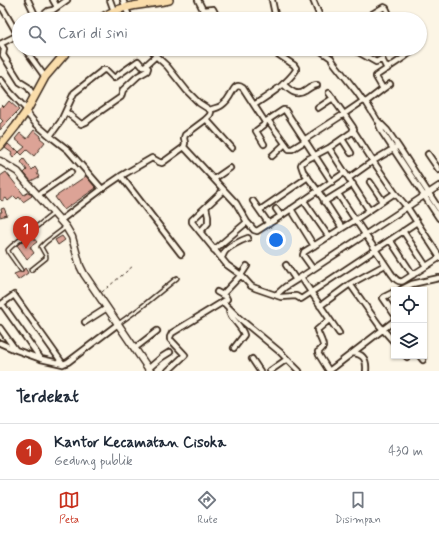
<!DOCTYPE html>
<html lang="id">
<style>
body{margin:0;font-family:Mynerve,sans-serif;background:#f6f6f7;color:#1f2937}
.controls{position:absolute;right:12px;bottom:12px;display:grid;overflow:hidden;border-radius:0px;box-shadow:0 1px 3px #0004}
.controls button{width:36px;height:36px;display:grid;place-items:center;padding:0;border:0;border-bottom:1px solid #e0e1e3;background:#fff;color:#1f2937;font:20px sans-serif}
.you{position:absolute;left:276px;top:240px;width:14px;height:14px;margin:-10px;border:3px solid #fff;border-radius:50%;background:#1a73e8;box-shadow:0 0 0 6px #1a73e833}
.badge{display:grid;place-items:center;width:26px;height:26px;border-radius:50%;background:#c8321e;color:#fff;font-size:13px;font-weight:700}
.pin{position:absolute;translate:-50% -33px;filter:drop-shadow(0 1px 2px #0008)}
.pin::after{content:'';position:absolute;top:21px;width:14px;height:12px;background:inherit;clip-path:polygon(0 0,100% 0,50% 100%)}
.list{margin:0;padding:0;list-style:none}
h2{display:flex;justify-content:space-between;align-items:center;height:52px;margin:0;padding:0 16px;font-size:17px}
h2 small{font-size:13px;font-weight:400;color:#747a83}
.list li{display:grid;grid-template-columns:26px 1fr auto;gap:12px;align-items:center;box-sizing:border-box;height:56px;padding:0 16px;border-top:1px solid #e0e1e3}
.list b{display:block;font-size:15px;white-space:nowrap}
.list p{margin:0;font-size:13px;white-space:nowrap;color:#747a83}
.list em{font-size:13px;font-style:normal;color:#747a83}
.icon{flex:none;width:22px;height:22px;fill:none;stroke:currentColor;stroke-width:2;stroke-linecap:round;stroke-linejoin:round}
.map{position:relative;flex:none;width:439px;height:371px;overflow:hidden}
.search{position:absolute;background:#fff;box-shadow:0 1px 3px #0004;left:12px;right:12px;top:12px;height:44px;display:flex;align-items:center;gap:10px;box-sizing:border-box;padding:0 14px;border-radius:22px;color:#747a83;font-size:15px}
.sheet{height:108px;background:#fff}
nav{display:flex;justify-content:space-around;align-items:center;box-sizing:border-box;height:56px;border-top:1px solid #e0e1e3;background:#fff;font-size:11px;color:#747a83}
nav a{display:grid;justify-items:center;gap:2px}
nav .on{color:#c8321e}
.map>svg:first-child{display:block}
.building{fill:#dca396;stroke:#3b2a1e}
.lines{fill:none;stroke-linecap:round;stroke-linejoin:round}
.service-casing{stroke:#3b2a1e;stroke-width:5.5}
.minor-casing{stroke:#3b2a1e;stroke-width:8}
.tertiary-casing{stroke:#3b2a1e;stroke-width:9}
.primary-casing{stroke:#3b2a1e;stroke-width:10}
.path{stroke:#3b2a1e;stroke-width:1;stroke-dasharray:3 3;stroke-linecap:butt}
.service{stroke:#fcf5e5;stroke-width:2.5}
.minor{stroke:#fcf5e5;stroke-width:4.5}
.tertiary{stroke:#fcf5e5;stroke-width:6}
.primary{stroke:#faddab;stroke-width:7}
</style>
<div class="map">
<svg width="439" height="371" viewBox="0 0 439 371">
<rect width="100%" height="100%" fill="#fcf5e5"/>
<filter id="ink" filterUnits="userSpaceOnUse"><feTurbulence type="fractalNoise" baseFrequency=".025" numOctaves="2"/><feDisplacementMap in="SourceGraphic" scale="8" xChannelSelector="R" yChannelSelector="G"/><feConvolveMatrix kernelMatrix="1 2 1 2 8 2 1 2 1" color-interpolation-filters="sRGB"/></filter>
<g filter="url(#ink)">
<path class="building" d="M9 101 19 110 8 121 0 130V124L3 121 0 118V107L2 105 4 107Z
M34 130 41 136 40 138 45 142 34 156 27 150 22 155 19 152 25 147 15 139 20 133 27 139Z
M8 144 15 150 16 149 19 152 13 158 11 155 12 153 5 148Z
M24 159 32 170 35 167 38 172 37 173 39 177 31 181 24 173 27 170 21 162Z
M6 172 24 195 29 192 32 196 23 202 19 197 17 199 14 196 8 201 6 198 2 201 0 199V176Z
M86 176 96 188 64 210 55 197Z
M4 208 7 215 0 217V212H2L1 209Z
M32 236 37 242 30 247 34 253 27 259 17 245 24 240 25 241Z
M62 236 65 240 58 245 55 240Z
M25 268 28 273 18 280 14 274 19 272H22Z"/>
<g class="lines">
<defs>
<path id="service" d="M21 270 9 253 8 250 12 246 54 213
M31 270 46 258V256L41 247 46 242 66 227
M118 324 139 309 177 278"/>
<path id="minor" d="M28 0 37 19
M53 0 57 7
M110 0 114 11
M123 0 130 19
M198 0 203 10 213 9 218 19
M272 0 276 19
M313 0 321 19
M0 7 3 9 19 37
M38 19 48 11 53 10 67 0
M360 19 369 16 384 7 386 8 391 19
M0 44 2 46 4 49 3 55 20 82 28 87 34 97
M0 44 18 35
M25 49 45 77
M59 49 63 55
M151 49 156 56 167 66 187 91 199 103 210 110 211 112 210 115 205 120 185 135 184 138 185 143 184 147
M318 49 331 58 334 63 356 91 363 101 366 102 377 120 387 130 398 146 439 209
M353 49 376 62 382 59 387 69
M145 66 156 56
M0 80H1L10 92 27 110
M283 84C290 90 296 97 305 91 310 88 312 85 317 85
M383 89 390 84
M329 93 344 114 363 101
M366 102 383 89 376 77V76L403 58 412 51
M254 105C269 95 286 85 296 70V68L294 65 276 53 274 52V49
M318 108 333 98
M210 110C214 108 219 108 222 105 226 102 229 98 231 94 234 89 236 83 243 88L265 122 268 120 289 149H292L305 141
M26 112 36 124 50 136 68 150 102 189
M206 119 232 148
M268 120 283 110H285L332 182
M379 125 382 132 439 218
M50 136 61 121 74 93 103 70H106L114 78 138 61 142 66H145L148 68 147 71 138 76 123 90 121 97 95 115 86 122 81 124 66 112
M342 139 351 153
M304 140 344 114 353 127 354 129 352 132 329 148 306 160 302 163 301 165 303 171 318 191 342 228
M264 144 256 131 264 125 265 122
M398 146 373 161 395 193 407 207 439 256
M329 148 369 210
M428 154 439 170
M272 156 285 144
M121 176 181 254
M349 178 373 161 353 130
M214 179 230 168
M370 182 383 201
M224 190 192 220V222L227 265 241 275 251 286 255 288 281 297 296 296 301 299 417 222
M338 194 391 273C394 277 397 283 403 281L439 258
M38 195 71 172
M253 201 269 224
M304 201 329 237
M324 202 353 184
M276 209 281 216
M291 209 314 246
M260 210 308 177
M61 220 102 189 121 176 152 158 159 162 162 163 184 147 236 203 247 222 254 230 257 231 281 216 344 173
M403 231 426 266
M200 232 208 223V216L206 207
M390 240 413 275
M214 250 247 222
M221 258C223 257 223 255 224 253 227 247 242 240 248 238
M286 265 296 280
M313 269 303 255 304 252 355 220 395 193
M350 284 379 325 394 342
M400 290 412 284 439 278
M394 292 384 297 383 298 394 314
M222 295 241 275 247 266
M276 295 285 287 301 277
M223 302 239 318 280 352 299 371
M2 304 41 359
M0 305 14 295 63 364
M320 306 350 284 385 265
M229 308C228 317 242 326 244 335L234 348
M85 322 107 308
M0 328 15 349
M339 333 311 292 301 277 439 186
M0 343 16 350 41 359 63 364 68 362 118 324
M134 348 139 345 157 331
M353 353C364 354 367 360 366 371
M406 356 407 357
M420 356 423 360
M252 359 260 371
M148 369 162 357 170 352
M168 371 185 355 170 339V337L172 333 226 300 227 299 226 297 217 292
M270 371 287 359
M329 371 394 321
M329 371 319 355 318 352C319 352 323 347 323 347 324 344 318 334 317 330L329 320"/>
<path id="tertiary" d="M0 161 18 172 26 182 66 227 72 237 80 266 84 274 150 371"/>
<path id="primary" d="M100 19C120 4 146 5 169 0
M0 146 16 126 26 112 45 77 69 49"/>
</defs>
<use href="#service" class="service-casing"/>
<use href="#minor" class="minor-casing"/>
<use href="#tertiary" class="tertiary-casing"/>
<use href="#primary" class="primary-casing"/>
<path class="path" d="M102 292 133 266"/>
<use href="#service" class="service"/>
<use href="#minor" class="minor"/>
<use href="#tertiary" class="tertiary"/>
<use href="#primary" class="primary"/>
</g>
</g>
</svg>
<div class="controls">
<button><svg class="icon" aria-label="locate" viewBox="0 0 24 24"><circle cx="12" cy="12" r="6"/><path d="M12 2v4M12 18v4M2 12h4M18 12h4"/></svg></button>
<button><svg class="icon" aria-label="layers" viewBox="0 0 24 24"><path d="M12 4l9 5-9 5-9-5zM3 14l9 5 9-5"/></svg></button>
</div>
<div class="you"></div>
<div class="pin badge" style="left:26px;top:249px">1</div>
<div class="search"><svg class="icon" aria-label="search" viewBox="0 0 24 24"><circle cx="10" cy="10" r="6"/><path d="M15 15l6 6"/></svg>Cari di sini</div>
</div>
<section class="sheet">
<h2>Terdekat<small></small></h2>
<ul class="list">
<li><span class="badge">1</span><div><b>Kantor Kecamatan Cisoka</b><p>Gedung publik</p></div><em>430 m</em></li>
</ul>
</section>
<nav>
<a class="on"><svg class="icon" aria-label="map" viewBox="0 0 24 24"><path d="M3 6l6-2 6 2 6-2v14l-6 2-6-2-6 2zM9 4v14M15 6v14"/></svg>Peta</a>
<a><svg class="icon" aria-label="directions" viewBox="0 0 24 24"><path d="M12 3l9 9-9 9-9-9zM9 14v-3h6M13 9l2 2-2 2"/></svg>Rute</a>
<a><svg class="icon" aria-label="saved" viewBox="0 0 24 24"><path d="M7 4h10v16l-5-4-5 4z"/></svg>Disimpan</a>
</nav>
